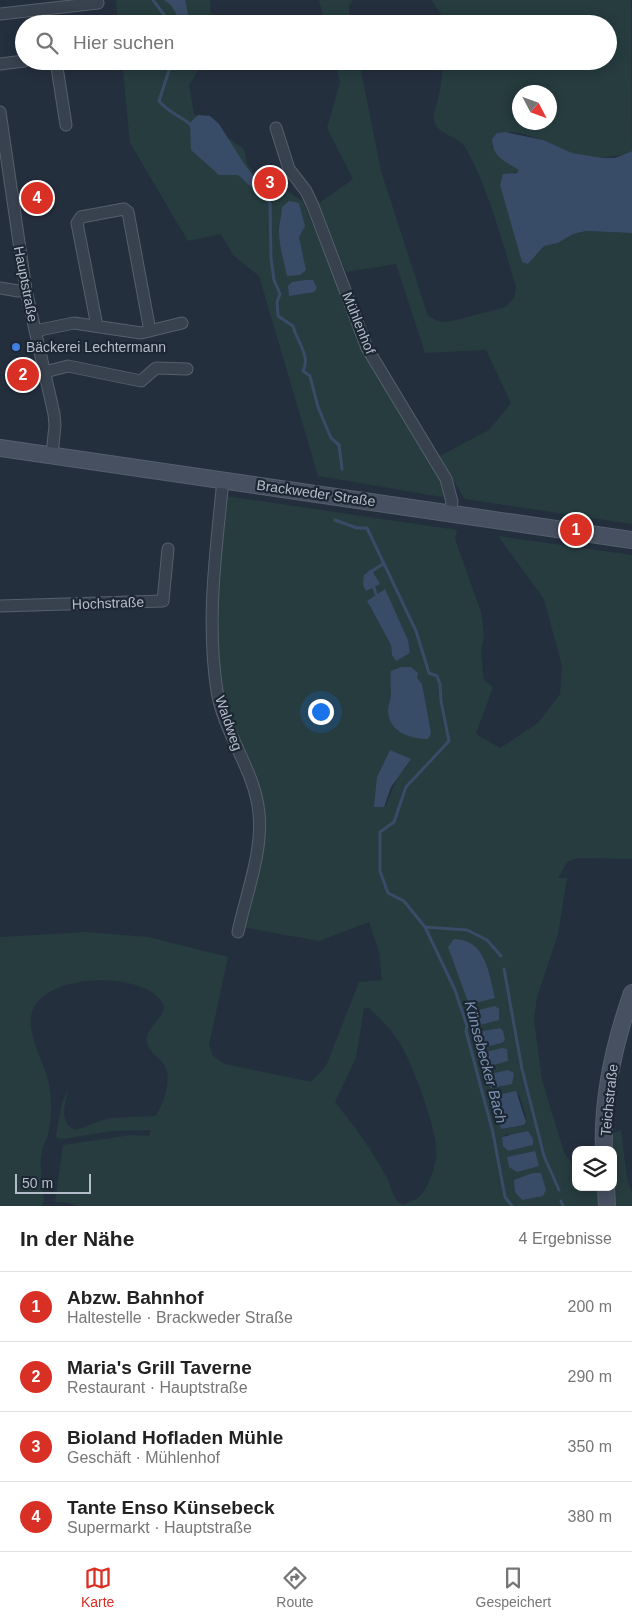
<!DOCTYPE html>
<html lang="de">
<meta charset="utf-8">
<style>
body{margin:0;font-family:Helvetica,sans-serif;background:#f2f2f2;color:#222}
.controls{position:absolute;right:15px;bottom:15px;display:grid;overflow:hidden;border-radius:10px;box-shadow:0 2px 12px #0003}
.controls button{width:45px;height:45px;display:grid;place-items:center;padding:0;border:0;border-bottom:1px solid #e0e0e0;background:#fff;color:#222;font:25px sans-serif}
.compass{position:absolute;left:512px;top:85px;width:45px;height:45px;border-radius:50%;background:#fff;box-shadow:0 2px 12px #0003;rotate:131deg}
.scale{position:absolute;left:15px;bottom:12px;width:76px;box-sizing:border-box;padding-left:5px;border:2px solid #b4bcc9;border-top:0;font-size:14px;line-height:18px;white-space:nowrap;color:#b4bcc9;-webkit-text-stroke:4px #1d2633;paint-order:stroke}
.you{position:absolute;left:320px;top:711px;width:18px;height:18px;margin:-12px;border:4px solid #fff;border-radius:50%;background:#1a73e8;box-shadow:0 0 0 8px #1a73e833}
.badge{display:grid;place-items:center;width:32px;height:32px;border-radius:50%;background:#d93025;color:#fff;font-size:16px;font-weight:700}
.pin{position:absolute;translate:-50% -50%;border:2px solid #fff;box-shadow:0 1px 5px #0006}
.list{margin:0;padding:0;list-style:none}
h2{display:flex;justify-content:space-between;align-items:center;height:65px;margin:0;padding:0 20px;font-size:21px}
h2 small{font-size:16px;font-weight:400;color:#767676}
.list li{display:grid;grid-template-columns:32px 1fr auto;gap:15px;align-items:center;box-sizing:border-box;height:70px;padding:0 20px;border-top:1px solid #e0e0e0}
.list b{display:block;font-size:19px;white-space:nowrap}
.list p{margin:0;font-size:16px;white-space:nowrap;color:#767676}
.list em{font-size:16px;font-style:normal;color:#767676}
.icon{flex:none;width:28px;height:28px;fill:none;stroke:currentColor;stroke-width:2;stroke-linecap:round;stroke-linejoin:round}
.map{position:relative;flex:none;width:632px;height:1206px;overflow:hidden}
.search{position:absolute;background:#fff;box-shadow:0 2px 12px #0003;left:15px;right:15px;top:15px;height:55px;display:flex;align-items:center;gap:12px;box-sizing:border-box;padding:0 18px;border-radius:28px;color:#767676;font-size:19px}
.sheet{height:345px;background:#fff}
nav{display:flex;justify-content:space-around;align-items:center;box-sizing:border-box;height:70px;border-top:1px solid #e0e0e0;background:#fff;font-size:14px;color:#767676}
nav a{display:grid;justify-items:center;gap:2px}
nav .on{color:#d93025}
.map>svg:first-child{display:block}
.green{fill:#263c3f;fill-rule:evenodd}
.water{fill:#394c67}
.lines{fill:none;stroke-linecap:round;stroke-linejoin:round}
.stream{stroke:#394c67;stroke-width:3}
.street-casing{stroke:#565f6c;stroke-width:13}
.secondary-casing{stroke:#565f6c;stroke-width:18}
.street{stroke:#38414e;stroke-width:11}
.secondary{stroke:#465061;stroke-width:16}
.shop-dot{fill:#3f7fe0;stroke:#1d2633;stroke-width:2}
.labels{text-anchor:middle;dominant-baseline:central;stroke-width:4.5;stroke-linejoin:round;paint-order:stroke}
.street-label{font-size:14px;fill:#b4bcc9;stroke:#1d2633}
.poi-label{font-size:14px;fill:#b4bcc9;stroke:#1d2633;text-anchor:start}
.water-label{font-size:15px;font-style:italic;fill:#7c92b1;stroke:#1d2633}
</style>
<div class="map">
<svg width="632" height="1206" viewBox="0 0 632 1206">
<rect width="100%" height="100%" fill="#242f3e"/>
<path class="green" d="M116 0H210L211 24H118Z
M319 0H353L349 6 350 24H325Z
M431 0H631L632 151C613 159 592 160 571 153 551 146 509 119 492 140V147L519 170 518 172H513L528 264 544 246 558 243 573 234 586 231 632 233V524L465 499 438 457 489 430 511 403 486 350 425 353 396 264 346 272 318 204 353 179 327 128 340 83 335 61H359L381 171 428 316 438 321 448 322 506 307 514 298 516 287C502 242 490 193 467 150 458 134 438 136 434 121 432 114 437 106 438 99 441 87 443 74 442 61H608V24H441V14ZM520 92H550V122H520Z
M122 61H204L189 85 194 114 244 149 247 164 272 199 287 191 303 201 365 349 440 477 444 493 442 497 318 476 259 276 234 256 221 234 188 241 130 143Z
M226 496 457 530 455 539 481 612 484 635 481 653 484 680 493 687 476 734 500 748 538 723 560 694 562 666 544 599 498 536 632 555V859L577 858 567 862 558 878H567L558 934 537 997 534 1020 542 1080 564 1152 576 1169V1187H613V1133L621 1130 627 1178 632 1192V1206H77L69 1203 55 1202 63 1145 131 1135 149 1136 151 1130 112 1131 64 1139 57 1138 56 1135 62 1102 68 1090C65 1104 58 1124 76 1130L109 1118 155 1116C164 1104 172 1080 165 1066 161 1058 152 1054 148 1046 139 1029 171 1017 162 1002 142 970 38 972 31 1016 28 1038 45 1063 49 1085 52 1102 52 1121 47 1138 45 1142 42 1147 42 1152 39 1167 43 1186 44 1201L42 1206H0V937L86 932 148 937 228 957 209 1045 213 1056 225 1064 311 1082 326 1066 359 982 382 980 379 952 369 922 319 941 242 927 265 838 261 803 225 716 218 666 215 612ZM384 589 408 640 410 653 392 655 391 645 369 606ZM408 766 399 773 385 807 377 777ZM453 939C486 939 489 974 494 998L468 1002 458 970ZM364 1008H369C382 1020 395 1033 403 1049 414 1068 440 1137 436 1157 435 1168 428 1188 420 1196 416 1200 409 1202 404 1204 393 1204 391 1184 386 1176 372 1150 354 1126 335 1102L356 1058ZM500 1028 502 1043 482 1048 476 1032ZM519 1094 526 1117 524 1125 501 1129ZM507 1134 533 1145 507 1151 503 1146 502 1137Z"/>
<path class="water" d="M164 0H185L190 24H182L171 5Z
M198 115 210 116 219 124 243 162 265 192 260 195 238 175H219L191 150 190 123Z
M505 132 543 140 572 153 603 158H615L632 151V233L586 231 573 234 558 243 544 246 528 264 522 262 500 185 503 174 517 173 519 170C506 162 492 157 492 139L497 133Z
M289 201 299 203 305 226 299 237 306 270 300 275 287 276C284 261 279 246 279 231 279 223 282 216 282 207Z
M305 280H313L317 288 314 292 289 296 288 286 292 282Z
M371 569 380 584 366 591 363 585 364 575Z
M385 589 408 640 410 653 396 661 392 655 391 645 367 601Z
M401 667H411L418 673 417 678 422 684 431 733 428 739C409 739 388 731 388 710 388 705 391 700 391 695 391 686 390 680 391 671Z
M390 750 411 759 391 787 384 807H374L377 777Z
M454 939C486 939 489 974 495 998L471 1004 468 1002 448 947Z
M495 1006 499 1009V1020L476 1026 471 1012Z
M500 1028 503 1031 505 1040 502 1043 482 1048 477 1044 476 1032Z
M502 1048 507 1049 508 1061 486 1067 482 1064 480 1055 482 1053Z
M508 1070 514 1073 512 1084 491 1088 486 1075Z
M516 1091 526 1122 524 1125 501 1129 491 1096Z
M528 1131 533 1139V1145L508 1151 503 1146 502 1137Z
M535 1151 539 1166 517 1172 509 1167 507 1157Z
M533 1173H541L546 1190 543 1196 522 1200 515 1192 514 1180Z"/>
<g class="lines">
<path class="stream" d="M153 0 171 24
M172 61 159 101C170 114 180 115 192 126
M262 189 270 203 271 258 274 280 280 294 277 302 278 316 293 326C297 342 311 356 303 371L310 376 318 407 331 438 339 445 342 469
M335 520 357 528H367L416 631 429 673 437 676 440 684 441 701 449 741 406 787 394 822 380 832V871L388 893 404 901 425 927 455 990 467 1026 466 1031 493 1133 505 1197 512 1206
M371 574 372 571 383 564
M373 585 376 594
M425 927 467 930 487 940 501 956
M504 969 522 1069 544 1156 559 1190
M561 1201 563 1206"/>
<defs>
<path id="street" d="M0 14 98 3
M56 61 66 125
M0 64 24 61
M0 112 26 290 54 414 55 425 52 455
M276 128 289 169 306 191 313 206 367 348 446 479 452 502 450 512
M0 288 18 291 26 290
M97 326 77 223 81 217 124 209 128 212 150 331
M35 331 74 323 141 333 182 323
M45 372 68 366 141 381 156 368 187 369
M223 480C216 551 206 621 217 691 224 734 255 770 259 813 263 852 246 894 238 932
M0 606 163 601 168 549"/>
<path id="secondary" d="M0 448 632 540
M604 1150C602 1096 614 1044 632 993
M606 1187 607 1206"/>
</defs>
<use href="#street" class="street-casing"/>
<use href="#secondary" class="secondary-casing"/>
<use href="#street" class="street"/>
<use href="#secondary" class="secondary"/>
</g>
<circle class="shop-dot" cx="16" cy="347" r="5"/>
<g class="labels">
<g class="street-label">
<text transform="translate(26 284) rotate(79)">Hauptstraße</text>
<text transform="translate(359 323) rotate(68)">Mühlenhof</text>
<text transform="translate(316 493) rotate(8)">Brackweder Straße</text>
<text transform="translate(108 603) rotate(-2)">Hochstraße</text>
<text transform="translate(229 723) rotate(71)">Waldweg</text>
<text transform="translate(609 1100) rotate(-84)">Teichstraße</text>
</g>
<g class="poi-label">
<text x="26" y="347">Bäckerei Lechtermann</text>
</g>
<g class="water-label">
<text transform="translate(486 1062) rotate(75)">Künsebecker Bach</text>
</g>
</g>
</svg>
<div class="controls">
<button><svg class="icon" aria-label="layers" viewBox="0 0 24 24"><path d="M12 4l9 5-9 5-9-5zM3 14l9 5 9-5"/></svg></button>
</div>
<svg class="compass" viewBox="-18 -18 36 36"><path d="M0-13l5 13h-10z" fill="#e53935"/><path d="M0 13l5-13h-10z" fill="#767676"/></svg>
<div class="scale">50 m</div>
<div class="you"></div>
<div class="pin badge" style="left:576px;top:530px">1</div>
<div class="pin badge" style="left:23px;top:375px">2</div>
<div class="pin badge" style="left:270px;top:183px">3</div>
<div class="pin badge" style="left:37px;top:198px">4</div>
<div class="search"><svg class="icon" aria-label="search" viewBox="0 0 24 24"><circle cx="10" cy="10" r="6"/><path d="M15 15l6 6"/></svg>Hier suchen</div>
</div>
<section class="sheet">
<h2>In der Nähe<small>4 Ergebnisse</small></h2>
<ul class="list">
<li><span class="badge">1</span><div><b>Abzw. Bahnhof</b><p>Haltestelle · Brackweder Straße</p></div><em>200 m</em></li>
<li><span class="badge">2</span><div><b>Maria's Grill Taverne</b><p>Restaurant · Hauptstraße</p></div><em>290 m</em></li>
<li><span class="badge">3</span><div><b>Bioland Hofladen Mühle</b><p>Geschäft · Mühlenhof</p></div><em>350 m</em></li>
<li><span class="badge">4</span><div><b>Tante Enso Künsebeck</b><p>Supermarkt · Hauptstraße</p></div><em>380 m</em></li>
</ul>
</section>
<nav>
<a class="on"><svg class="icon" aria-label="map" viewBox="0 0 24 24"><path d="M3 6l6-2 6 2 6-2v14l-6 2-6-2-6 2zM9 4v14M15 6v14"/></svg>Karte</a>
<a><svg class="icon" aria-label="directions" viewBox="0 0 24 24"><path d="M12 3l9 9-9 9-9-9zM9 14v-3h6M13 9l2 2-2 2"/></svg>Route</a>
<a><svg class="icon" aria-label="saved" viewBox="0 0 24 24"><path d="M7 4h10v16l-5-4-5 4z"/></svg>Gespeichert</a>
</nav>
